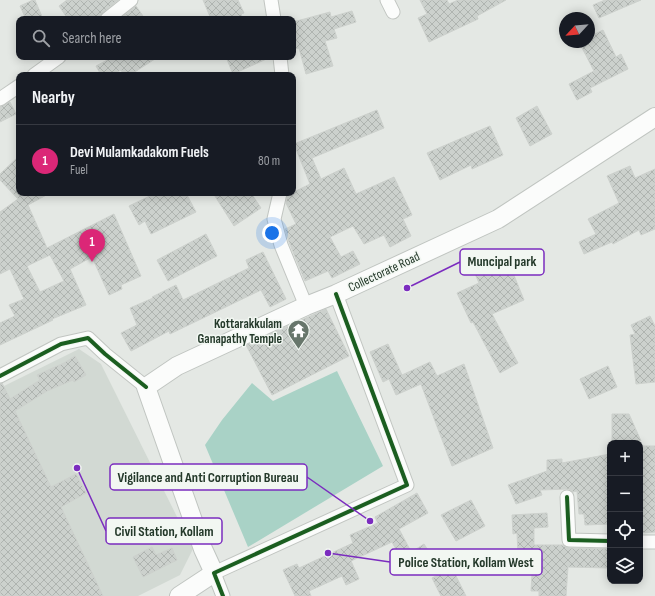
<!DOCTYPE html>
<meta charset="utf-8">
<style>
body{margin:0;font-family:"Sofia Sans Condensed",sans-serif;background:#242831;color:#f1f3f6}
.controls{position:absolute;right:12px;bottom:12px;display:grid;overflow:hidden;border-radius:8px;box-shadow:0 2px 10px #0003}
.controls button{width:36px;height:36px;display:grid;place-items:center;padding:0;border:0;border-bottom:1px solid #363941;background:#171b24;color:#f1f3f6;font:20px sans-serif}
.compass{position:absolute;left:559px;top:12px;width:36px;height:36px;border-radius:50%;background:#171b24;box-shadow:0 2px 10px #0003;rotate:244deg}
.you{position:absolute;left:272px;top:233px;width:14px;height:14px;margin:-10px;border:3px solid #fff;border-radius:50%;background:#1a73e8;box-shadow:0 0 0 6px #1a73e833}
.badge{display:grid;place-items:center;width:26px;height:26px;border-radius:50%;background:#db2777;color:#fff;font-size:13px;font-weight:700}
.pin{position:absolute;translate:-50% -33px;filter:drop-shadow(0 1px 2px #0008)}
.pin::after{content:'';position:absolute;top:21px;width:14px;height:12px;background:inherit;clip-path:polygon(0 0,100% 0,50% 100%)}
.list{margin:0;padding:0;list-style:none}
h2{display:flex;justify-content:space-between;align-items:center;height:52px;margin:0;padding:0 16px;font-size:17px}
h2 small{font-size:13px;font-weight:400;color:#9ea1a6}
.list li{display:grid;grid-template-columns:26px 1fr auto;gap:12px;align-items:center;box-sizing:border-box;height:72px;padding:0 16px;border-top:1px solid #363941}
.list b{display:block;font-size:15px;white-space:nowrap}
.list p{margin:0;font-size:13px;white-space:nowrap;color:#9ea1a6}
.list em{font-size:13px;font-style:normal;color:#9ea1a6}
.icon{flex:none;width:22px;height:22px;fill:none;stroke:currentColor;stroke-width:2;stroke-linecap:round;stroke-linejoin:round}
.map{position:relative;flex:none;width:655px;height:596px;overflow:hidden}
.search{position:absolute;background:#171b24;box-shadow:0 2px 10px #0003;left:16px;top:16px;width:280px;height:44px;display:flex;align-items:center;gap:10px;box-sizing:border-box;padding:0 14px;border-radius:8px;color:#9ea1a6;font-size:15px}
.panel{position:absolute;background:#171b24;box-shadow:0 2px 10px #0003;left:16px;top:72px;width:280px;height:124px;border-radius:8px}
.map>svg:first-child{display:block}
.built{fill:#d2d9d3}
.water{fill:#a9d2c6}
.building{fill:url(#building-cross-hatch);stroke:#cdd1cd;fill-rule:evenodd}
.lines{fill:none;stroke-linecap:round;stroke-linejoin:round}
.minor-casing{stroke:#c1c5c1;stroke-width:15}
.secondary-casing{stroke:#c0c5c1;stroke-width:20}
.minor{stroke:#fbfcfb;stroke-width:13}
.secondary{stroke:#fbfcfb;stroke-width:18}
.cycleway-casing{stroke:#f2f7f2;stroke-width:6}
.cycleway{stroke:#1b5e20;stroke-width:4}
.labels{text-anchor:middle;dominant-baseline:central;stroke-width:3;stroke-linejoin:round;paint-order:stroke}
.street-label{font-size:13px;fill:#24392a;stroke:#f2f7f2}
.poi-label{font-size:13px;font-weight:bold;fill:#24392a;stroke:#f2f7f2;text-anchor:end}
.leader{fill:none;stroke:#7b2cbf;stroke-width:1.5}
.callout-dot{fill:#7b2cbf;stroke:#f2f7f2;stroke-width:1.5}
.callout{fill:#f2f7f2;stroke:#7b2cbf;stroke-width:1.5}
.callout-label{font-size:14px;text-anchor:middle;font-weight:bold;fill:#24392a}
</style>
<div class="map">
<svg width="655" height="596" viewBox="0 0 655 596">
<defs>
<pattern id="building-cross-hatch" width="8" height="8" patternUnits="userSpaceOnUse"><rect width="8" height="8" fill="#ccd1cd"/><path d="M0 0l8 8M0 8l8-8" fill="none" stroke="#afb4b0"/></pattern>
</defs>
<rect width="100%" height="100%" fill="#e4e8e4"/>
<path class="built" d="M79 349 101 364 193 549 180 575 138 596H0V388Z"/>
<path class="water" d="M337 371 383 466 248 547 205 445 222 420 252 383 273 401Z"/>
<path class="building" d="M33 0H35L43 19H26L20 6Z
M67 0H118L102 13 99 19H68L59 6Z
M203 0H238L244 13 241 14 243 19H211Z
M420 0H447L449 4 458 0H506L477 16 478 19 429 42 418 18 427 14Z
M605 0H641L599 18 593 5Z
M136 6 145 19H127L124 16Z
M352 11 356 22 334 29 337 38 325 41 333 66 306 74 299 48 293 49V22L330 12 331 17Z
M603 30 616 57 621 54 628 69 590 88 592 92 577 100 569 84 594 71 579 42H589V37Z
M113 57H158L130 75H124L121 70 111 75H101L96 66Z
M226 57H271L233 74Z
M10 102 16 114 0 122V107Z
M537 106 552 134 530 146 516 118Z
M377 110 384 128 312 158 321 179 344 168 356 194 394 177 412 215 403 219 411 236 390 247 384 235 364 244 353 226 330 237 341 257 353 251 360 264 332 278 328 271 305 281 289 242 285 229 296 224 286 203 288 195 310 184 294 144Z
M490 126 503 155 472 169 471 165 440 180 427 153Z
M19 156V193H50L28 205 47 248 114 214 141 276 121 285 122 289 109 295 92 257 70 269 86 305 52 319 53 320 0 345V323L15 316 9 305 24 299 10 269 0 274V212L18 199 0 180V174ZM50 255 64 281 40 292 27 266Z
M630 166 635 178 655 169V229L641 235 639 230 613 244 612 242 584 254 579 242 596 234 588 219 619 203 607 176Z
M156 193H186L196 212 151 234 145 221 139 225 129 206Z
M213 193H251L261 208 234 226Z
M206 234 217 256 168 281 157 260Z
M263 252 286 299 270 307 261 290 170 334 169 331 131 351 121 333 137 325 130 308 153 298 152 297 176 285 183 300 249 268 246 260Z
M507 258 524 300 492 314 518 363 500 373 473 322 471 323 457 293 479 283 472 267 489 260 492 265Z
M326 309 349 356 272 395 246 345Z
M650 316 655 326V382L636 384 630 335 635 334 631 325Z
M388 344 402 375 430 362 437 376 464 364 493 448 452 466 421 384 396 395 389 379 383 382 370 352Z
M75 356 86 375 74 382 73 380 47 391 15 411 51 487 76 474 86 493 61 507 103 596H0V384L2 383 10 399 40 380 37 375 64 363Z
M608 366 617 387 589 399 580 379Z
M612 414H629L641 441H612Z
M642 446H655V532L640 533V450L642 449Z
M610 454V524L585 525 584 514H579L577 491 573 492 569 489 540 490 542 495 516 504 508 485 547 471V460L562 459V463Z
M417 493 428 513 399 529 415 559 404 564 392 542 351 561 359 579 346 585 342 576 309 591 311 596H295L283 570 297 564 299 568 353 543 350 535 378 523 375 517Z
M471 500 485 526 456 541 441 515Z
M547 513 548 527 534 528V545H563L569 548 610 549V568L568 567 566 596H539V591H531L532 574H519L517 533 513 534 512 515Z
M424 544 431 555 419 561 413 551Z
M152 547 156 555 172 548 177 560 143 577 133 557Z
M452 568 466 596H441L432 578Z"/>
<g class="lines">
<defs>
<path id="minor" d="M271 0 274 19
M387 0 393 12
M107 19 131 0
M280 57 282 75
M34 75 59 57
M0 99 19 86
M280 193 274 219 281 245 306 306
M0 376 61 344 88 338 105 354 146 387
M567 497 569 540 610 541
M640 542H655
M223 596 214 573 407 485 336 294"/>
<path id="secondary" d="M179 596 214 573 203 549 146 387 177 366 306 306 336 294 498 219 655 117"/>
</defs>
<use href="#minor" class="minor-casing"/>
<use href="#secondary" class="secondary-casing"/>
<use href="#minor" class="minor"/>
<use href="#secondary" class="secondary"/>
<defs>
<path id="cycleway" d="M0 376 61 344 88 338 105 354 146 387
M567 497 569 540 610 541
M223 596 214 573 407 485 336 294"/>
</defs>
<use href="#cycleway" class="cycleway-casing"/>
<use href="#cycleway" class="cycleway"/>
</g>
<defs>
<symbol id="temple-pin" viewBox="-11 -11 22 30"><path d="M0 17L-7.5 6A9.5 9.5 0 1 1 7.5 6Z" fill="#67766b" stroke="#f2f7f2"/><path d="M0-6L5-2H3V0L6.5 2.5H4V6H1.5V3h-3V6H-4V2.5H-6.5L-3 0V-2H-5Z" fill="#fff"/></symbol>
</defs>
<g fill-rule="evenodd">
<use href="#temple-pin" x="286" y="318" width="25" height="34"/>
</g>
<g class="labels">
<g class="street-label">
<text transform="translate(384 272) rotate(-25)">Collectorate Road</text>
</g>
<g class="poi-label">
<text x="282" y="324">Kottarakkulam<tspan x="282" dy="15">Ganapathy Temple</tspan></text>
</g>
</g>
<path class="leader" d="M407 288L460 262M370 521L307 477M77 468L106 531M328 553L390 562"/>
<g class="callout-dot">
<circle cx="407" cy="288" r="4"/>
<circle cx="370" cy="521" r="4"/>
<circle cx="77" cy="468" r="4"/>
<circle cx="328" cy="553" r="4"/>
</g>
<g class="callout">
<rect x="460" y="249" width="84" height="26" rx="4"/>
<rect x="110" y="464" width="197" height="26" rx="4"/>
<rect x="106" y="518" width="116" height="26" rx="4"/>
<rect x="390" y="549" width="152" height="26" rx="4"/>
</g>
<g class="callout-label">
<text x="502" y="266">Muncipal park</text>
<text x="208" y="482">Vigilance and Anti Corruption Bureau</text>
<text x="164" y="536">Civil Station, Kollam</text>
<text x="466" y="567">Police Station, Kollam West</text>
</g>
</svg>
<div class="controls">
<button>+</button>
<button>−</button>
<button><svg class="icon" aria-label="locate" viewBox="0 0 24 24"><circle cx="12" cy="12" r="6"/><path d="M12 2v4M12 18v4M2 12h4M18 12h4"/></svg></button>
<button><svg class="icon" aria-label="layers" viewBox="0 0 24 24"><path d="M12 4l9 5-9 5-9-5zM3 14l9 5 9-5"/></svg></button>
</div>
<svg class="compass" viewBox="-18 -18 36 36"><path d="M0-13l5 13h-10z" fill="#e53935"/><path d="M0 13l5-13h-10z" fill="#9ea1a6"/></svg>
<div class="you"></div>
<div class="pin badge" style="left:92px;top:262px">1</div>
<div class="search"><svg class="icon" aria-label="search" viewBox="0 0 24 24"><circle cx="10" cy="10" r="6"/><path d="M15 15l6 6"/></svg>Search here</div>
<section class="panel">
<h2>Nearby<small></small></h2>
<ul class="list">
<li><span class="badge">1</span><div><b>Devi Mulamkadakom Fuels</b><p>Fuel</p></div><em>80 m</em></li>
</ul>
</section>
</div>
